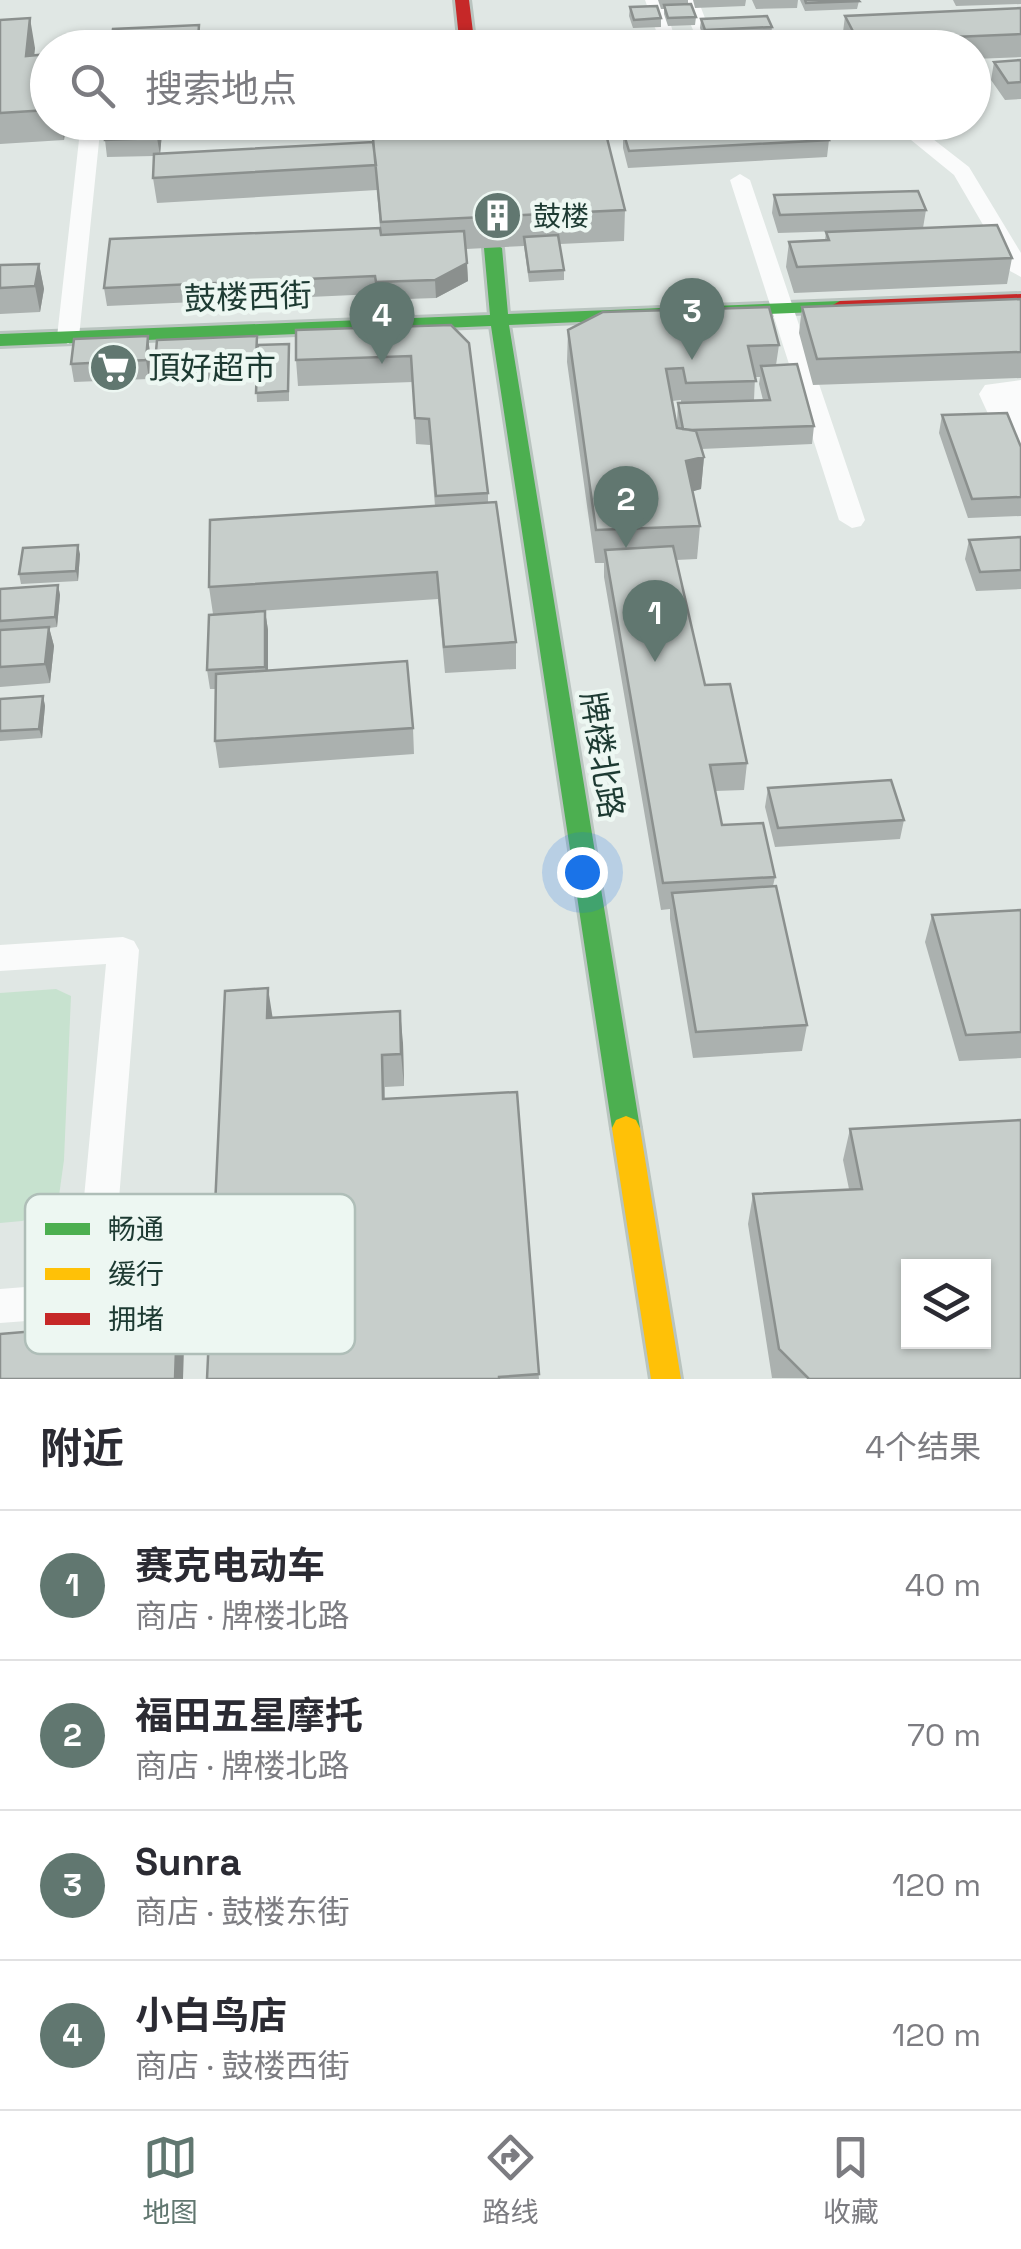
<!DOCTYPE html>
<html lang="zh">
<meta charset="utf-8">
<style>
body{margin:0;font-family:"Space Grotesk","Noto Sans SC",sans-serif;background:#f7f7f7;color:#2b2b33}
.controls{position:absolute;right:30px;bottom:30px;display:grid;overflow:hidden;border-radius:0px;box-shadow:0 2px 8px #0004}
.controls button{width:90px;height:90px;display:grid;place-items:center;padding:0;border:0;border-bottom:2px solid #e1e1e2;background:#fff;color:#2b2b33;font:50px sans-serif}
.you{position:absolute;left:582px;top:872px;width:35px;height:35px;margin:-25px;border:8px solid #fff;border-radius:50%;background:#1a73e8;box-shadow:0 0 0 15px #1a73e833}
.badge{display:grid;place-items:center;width:65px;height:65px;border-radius:50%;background:#617770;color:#fff;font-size:32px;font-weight:700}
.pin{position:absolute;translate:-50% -82px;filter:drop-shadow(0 2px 5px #0008)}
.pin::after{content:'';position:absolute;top:52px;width:35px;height:30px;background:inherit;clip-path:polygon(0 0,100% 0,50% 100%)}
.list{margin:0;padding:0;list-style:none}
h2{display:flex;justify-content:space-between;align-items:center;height:130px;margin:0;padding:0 40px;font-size:42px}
h2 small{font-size:32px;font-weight:400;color:#7c7c81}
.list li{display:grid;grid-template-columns:65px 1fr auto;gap:30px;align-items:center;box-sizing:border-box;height:150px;padding:0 40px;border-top:2px solid #e1e1e2}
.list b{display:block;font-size:38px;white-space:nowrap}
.list p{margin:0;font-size:32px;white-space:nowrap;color:#7c7c81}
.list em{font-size:32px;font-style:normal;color:#7c7c81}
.icon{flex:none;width:55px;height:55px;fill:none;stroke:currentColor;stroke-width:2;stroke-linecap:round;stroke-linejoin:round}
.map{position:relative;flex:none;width:1021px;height:1379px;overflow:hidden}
.search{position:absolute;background:#fff;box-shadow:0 2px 8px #0004;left:30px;right:30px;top:30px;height:110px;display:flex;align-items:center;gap:25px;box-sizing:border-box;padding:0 35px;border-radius:55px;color:#7c7c81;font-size:38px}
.sheet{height:730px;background:#fff}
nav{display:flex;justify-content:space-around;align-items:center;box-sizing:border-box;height:140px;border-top:2px solid #e1e1e2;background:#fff;font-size:28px;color:#7c7c81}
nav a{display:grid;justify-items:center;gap:5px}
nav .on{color:#617770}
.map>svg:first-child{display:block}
.green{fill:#c7e2cf}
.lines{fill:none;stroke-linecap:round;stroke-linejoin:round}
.fast-casing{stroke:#b9c4bf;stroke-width:6}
.slow-casing{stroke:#b9c4bf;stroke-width:6}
.jam-casing{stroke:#b9c4bf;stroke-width:6}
.lane{fill:#fafbfb;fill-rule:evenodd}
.street{fill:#fafbfb;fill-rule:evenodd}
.fast{fill:#4caf50;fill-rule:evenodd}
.slow{fill:#ffc107;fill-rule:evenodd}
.jam{fill:#c62828;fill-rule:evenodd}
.wall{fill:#abb1af;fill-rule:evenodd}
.shaded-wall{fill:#8b908e}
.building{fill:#c7cecb;stroke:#8b908e;stroke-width:2.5;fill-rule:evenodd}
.labels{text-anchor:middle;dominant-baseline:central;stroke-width:9;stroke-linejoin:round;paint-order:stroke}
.far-poi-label{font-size:28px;fill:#1d3a32;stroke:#edf7f2;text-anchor:start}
.street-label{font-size:32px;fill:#1d3a32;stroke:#edf7f2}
.poi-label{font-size:32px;fill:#1d3a32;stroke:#edf7f2;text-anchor:start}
.key{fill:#edf7f2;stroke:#afbeb8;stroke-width:2.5}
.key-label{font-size:28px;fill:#1d3a32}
</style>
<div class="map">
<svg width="1021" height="1379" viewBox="0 0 1021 1379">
<rect width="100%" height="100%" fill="#e0e7e4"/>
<path class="green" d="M56 989 71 996 64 1160 57 1210 22 1221 0 1223V993Z"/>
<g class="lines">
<defs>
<path id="fast" d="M493 243 502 248 508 314 840 301 849 306 840 311 509 325 640 1128 636 1136 626 1140 616 1136 612 1128 491 326 0 346V334L490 315 484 248Z"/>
<path id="slow" d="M626 1116 636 1120 640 1128 681 1379H651L612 1128 616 1120Z"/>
<path id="jam" d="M455 0H469L475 48H460Z
M1021 294V304L840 311 831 306 840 301Z"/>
</defs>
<use href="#fast" class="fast-casing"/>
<use href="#slow" class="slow-casing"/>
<use href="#jam" class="jam-casing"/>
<path class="lane" d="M645 0H663L673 32 670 36H658Z
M680 0H698L708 26 705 30H693Z
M99 39 105 40 108 48H90L93 40Z
M81 122H101L79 337 68 344 57 337Z
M889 122H911L969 167 1021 253V277L1010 271 954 175Z
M740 174 750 180 865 520 861 526 852 528 839 520 730 180Z
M123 937 134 941 139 950 111 1299 106 1311 93 1316 0 1323V1289L76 1283 106 964 0 971V945Z"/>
<path class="street" d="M1021 380V455L1005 451 979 394 985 385Z"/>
<use href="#fast" class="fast"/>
<use href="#slow" class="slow"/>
<use href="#jam" class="jam"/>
</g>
<path class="wall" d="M658 0H688V4L696 17 695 25 668 26 664 14V9H661Z
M693 0H746L745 6 695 8Z
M752 0H798L797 8 756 9Z
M800 0H858L859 1 857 9 805 11Z
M953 0H1021V4L956 6Z
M630 7 661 18V27L633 28 629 16Z
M1021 8V57L974 59V48H846L842 40 845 16Z
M701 19 772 27 771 36 704 39 700 28Z
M0 20 35 48 34 55 48 54V122H66L64 140 0 144Z
M199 25 200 48H112L111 44Z
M1021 60V99L1005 100 991 80 994 62Z
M163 122 160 154 373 142 625 210 624 241 560 244 564 270V280L529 282 524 246 466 249 468 281 436 298 377 300 376 294 107 306 104 288 380 228 377 190 157 203 153 178 154 156 107 157 105 140Z
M212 122H285L213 126Z
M691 122H738L829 140 827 157 628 168 623 148V131L691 127Z
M774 195 926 210 923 228 1012 258 1007 284 794 293 786 267 789 242 825 240 826 232 906 229 778 233 772 213Z
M39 264 44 289 40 312 0 314V265Z
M1021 299V378L813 385 799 333 802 307Z
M451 325 488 493V502L516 642V669L445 673 438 599 213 614 209 587 435 506 430 445 416 444 413 382 298 386 296 360Z
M568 330 779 345 776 365 814 426 812 444 701 449 704 457 701 489 692 491 700 526 697 559 676 560 705 685 747 763 744 790 715 791 722 825 775 877 773 886 807 1025 802 1051 693 1058 670 919V909L661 910 604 577V563H595L567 362ZM755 377H760L759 384 763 400H754ZM681 400V403H678L677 422 678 428 672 401Z
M148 336 150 354 149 379 74 382 71 364Z
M289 344V401L257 402 256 378 158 382 155 363 258 345Z
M942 415 1021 447V516L968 518 939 433Z
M1021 537V589L976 591 965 559 969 540Z
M80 554 78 581 21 584 19 574Z
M58 585 60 595 57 627 49 628 54 646 50 683 0 687V589Z
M265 611 268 630V670L413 728 414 754 219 768 215 741 216 689H210L207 670Z
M43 696 45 706 42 738 0 741V699Z
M768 788 904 820 900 839 775 847 765 807Z
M1021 910V1058L959 1061 925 942 932 915Z
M273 1018 403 1043 404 1086 385 1087V1099L517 1092 539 1379H207Z
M850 1129 1021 1379 772 1378 748 1224 753 1194 849 1189 843 1160Z"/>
<path class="shaded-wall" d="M30 18 35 48 31 85 26 56Z
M61 122H66L64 140Z
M159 122H163L160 155 157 138Z
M467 263 468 281 436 298 435 280Z
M39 264 44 289 40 312 35 286Z
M148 336 150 354 149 379 146 360Z
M704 457 701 489 684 494 686 461Z
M78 545 80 554 78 581 76 571Z
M58 585 60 595 57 627 55 617Z
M265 611 268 630V686L265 667Z
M49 627 54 646 50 683 45 664Z
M43 696 45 706 42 738 39 729Z
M268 988 273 1020 267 1018Z
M400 1011 403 1043 404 1086 401 1054Z
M177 1319 184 1348 183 1379H175Z"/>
<path class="building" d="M805 0H858L859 1 806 3Z
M691 4 696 17 668 18 664 5Z
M657 6 661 18 634 20 630 7Z
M1021 8V34L858 41 845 16Z
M767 16 772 27 705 30 701 19Z
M30 18 26 56 48 54V110L0 113V20Z
M199 25 198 40 111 44 113 29Z
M549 32 552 48H514L511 34Z
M1021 60V82L1008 83 994 62Z
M107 122H159L157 138 105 140Z
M490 122H603L625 210 381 222 372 128Z
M693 122H821L829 140 629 151 623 131 695 127Z
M373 142 376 165 153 178 154 154Z
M918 191 926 210 780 215 774 195Z
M997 225 1012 258 797 267 789 242 829 240 826 232Z
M380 228 381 235 464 231 467 263 435 280 376 282 375 276 104 288 110 239Z
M558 235 564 270 529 272 524 237Z
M39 264 35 286 0 288V265Z
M1021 299V352L817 359 802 307Z
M769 307 779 345 748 346 756 381 686 383 683 368 666 369 677 428 696 431 704 457 686 461 700 526 596 530 568 330 603 312Z
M451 325 469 343 488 493 436 496 429 419 415 418 411 356 296 360V330Z
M148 336 146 360 71 364 74 339Z
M257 336 256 359 155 363 157 340Z
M289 344 288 391 256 393 258 345Z
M797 364 814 426 692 430 683 429 678 403 770 400 761 366Z
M1007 413 1021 447V497L972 499 942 415Z
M496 502 516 642 444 647 437 572 209 587 210 520Z
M1021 537V570L980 572 969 540Z
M78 545 76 571 19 574 23 548Z
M673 546 705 685 730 684 747 763 710 765 722 825 763 823 775 877 663 883 605 550Z
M58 585 55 617 0 621V589Z
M265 611V667L207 670 209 615Z
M49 627 45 664 0 667V630Z
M407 661 413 728 215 741 216 674Z
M43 696 39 729 0 731V699Z
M891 780 904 820 778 828 768 788Z
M776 886 807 1025 696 1032 672 893Z
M1021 910V1032L966 1035 932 915Z
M268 988 267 1018 400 1011 401 1054 382 1055 383 1099 517 1092 539 1374 499 1377V1379H207L225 991Z
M1021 1120V1379H809L779 1349 753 1194 862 1189 850 1129ZM908 1266H984V1342H908Z
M177 1319 175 1379H0V1334Z"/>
<defs>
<symbol id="building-disc" viewBox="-11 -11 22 22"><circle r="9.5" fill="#617770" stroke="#edf7f2"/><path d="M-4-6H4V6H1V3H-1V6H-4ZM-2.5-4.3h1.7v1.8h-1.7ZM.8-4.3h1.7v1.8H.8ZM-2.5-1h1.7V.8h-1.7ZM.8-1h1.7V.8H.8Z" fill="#fff"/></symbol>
<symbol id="supermarket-disc" viewBox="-11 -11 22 22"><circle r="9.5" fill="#617770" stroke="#edf7f2"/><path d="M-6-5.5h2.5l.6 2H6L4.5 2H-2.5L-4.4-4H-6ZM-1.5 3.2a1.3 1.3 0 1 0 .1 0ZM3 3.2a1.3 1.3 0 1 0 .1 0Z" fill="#fff"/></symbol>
</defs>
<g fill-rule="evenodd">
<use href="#building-disc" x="470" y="188" width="55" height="55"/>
<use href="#supermarket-disc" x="86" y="340" width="55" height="55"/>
</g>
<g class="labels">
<g class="far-poi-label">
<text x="533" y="216">鼓楼</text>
</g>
<g class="street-label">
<text transform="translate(248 297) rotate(-2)">鼓楼西街</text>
<text transform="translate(602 755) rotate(81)">牌楼北路</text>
</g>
<g class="poi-label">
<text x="148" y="368">頂好超市</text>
</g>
</g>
<rect x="25" y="1194" width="330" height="160" rx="15" class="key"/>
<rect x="45" y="1223" width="45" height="12" fill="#4caf50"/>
<rect x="45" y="1268" width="45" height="12" fill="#ffc107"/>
<rect x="45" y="1313" width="45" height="12" fill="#c62828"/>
<g class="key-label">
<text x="108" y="1239">畅通</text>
<text x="108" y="1284">缓行</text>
<text x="108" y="1329">拥堵</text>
</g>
</svg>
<div class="controls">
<button><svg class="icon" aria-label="layers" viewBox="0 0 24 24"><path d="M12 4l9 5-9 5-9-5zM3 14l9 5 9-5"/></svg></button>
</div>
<div class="you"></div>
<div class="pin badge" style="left:655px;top:662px">1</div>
<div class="pin badge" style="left:626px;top:548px">2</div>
<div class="pin badge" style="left:692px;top:360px">3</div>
<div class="pin badge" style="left:382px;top:364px">4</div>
<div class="search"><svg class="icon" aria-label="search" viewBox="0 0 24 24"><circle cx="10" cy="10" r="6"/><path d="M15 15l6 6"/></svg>搜索地点</div>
</div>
<section class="sheet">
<h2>附近<small>4个结果</small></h2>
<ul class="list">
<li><span class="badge">1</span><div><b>赛克电动车</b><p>商店 · 牌楼北路</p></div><em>40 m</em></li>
<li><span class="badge">2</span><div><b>福田五星摩托</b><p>商店 · 牌楼北路</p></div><em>70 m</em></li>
<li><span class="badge">3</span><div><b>Sunra</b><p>商店 · 鼓楼东街</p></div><em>120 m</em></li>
<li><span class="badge">4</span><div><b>小白鸟店</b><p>商店 · 鼓楼西街</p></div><em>120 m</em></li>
</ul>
</section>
<nav>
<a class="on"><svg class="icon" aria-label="map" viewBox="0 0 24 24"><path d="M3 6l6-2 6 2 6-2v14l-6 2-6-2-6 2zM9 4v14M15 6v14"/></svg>地图</a>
<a><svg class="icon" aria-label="directions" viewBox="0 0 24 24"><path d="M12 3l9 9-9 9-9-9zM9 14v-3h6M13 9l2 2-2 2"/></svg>路线</a>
<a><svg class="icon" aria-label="saved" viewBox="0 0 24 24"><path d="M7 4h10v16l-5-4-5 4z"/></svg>收藏</a>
</nav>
